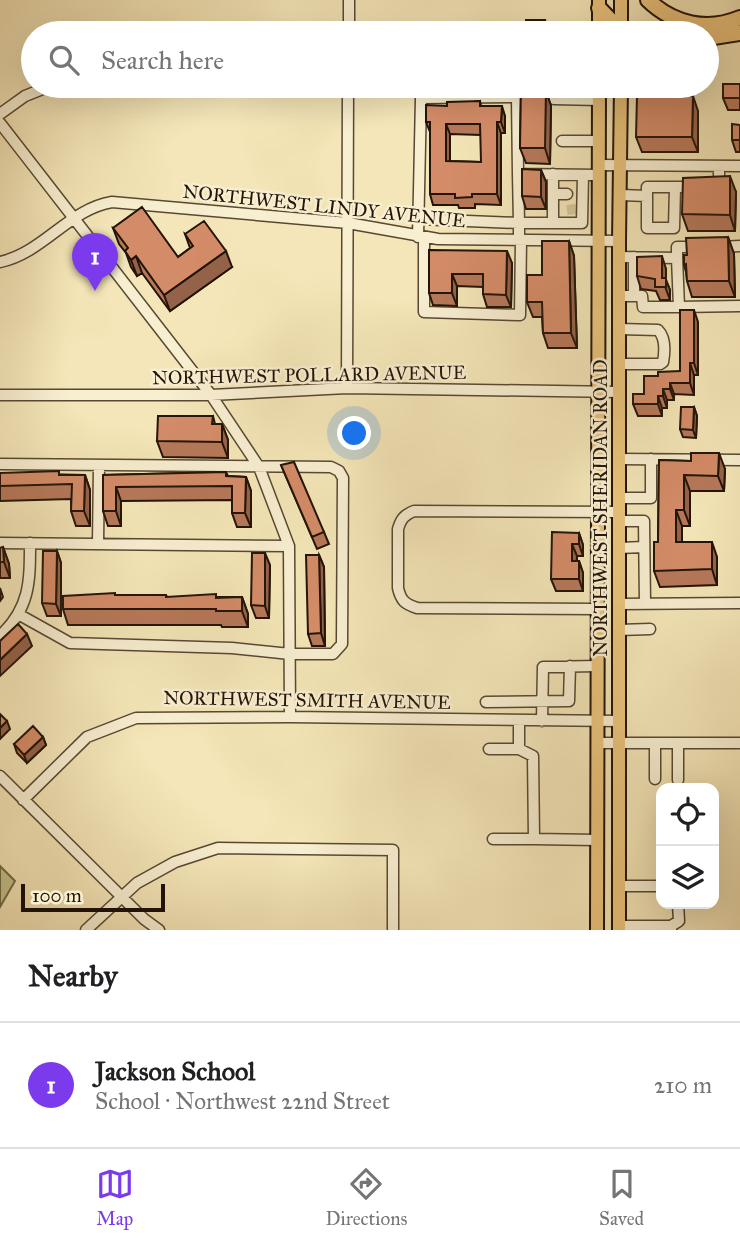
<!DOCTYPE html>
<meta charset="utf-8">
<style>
body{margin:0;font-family:"IM FELL Great Primer",serif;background:#f6f6f6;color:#202124}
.controls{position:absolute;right:21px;bottom:21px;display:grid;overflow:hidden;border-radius:14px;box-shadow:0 7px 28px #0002}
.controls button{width:63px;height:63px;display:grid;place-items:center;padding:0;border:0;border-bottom:2px solid #e0e0e0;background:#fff;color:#202124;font:35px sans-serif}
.scale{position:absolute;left:21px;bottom:18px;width:144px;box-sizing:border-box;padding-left:7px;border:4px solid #231407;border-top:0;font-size:19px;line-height:24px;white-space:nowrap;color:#231407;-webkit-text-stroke:5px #f8efd1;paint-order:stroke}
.you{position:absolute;left:355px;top:434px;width:24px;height:24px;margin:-18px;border:5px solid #fff;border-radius:50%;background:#1a73e8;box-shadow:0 0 0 10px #1a73e833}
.badge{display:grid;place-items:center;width:46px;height:46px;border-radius:50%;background:#7c3aed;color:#fff;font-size:23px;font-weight:700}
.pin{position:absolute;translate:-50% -58px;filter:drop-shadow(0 2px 4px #0008)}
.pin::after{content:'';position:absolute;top:37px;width:24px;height:21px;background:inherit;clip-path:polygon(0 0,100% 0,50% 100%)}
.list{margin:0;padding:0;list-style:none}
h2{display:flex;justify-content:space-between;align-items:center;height:91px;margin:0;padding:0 28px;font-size:30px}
h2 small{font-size:23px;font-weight:400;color:#757577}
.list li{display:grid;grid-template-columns:46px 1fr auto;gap:21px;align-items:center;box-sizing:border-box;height:126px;padding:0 28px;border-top:2px solid #e0e0e0}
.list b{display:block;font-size:26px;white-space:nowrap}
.list p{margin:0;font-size:23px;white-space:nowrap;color:#757577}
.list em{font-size:23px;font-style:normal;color:#757577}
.icon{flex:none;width:38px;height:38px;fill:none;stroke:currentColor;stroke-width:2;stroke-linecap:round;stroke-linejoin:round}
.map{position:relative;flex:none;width:740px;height:930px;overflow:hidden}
.search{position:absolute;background:#fff;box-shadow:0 7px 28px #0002;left:21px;right:21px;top:21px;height:77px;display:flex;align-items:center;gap:18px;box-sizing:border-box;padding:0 24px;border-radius:38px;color:#757577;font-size:26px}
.sheet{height:217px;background:#fff}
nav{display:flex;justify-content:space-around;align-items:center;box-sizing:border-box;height:98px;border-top:2px solid #e0e0e0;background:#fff;font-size:19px;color:#757577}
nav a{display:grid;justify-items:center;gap:4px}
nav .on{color:#7c3aed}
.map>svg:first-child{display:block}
.green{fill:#c3c38a;stroke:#736c48;stroke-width:2}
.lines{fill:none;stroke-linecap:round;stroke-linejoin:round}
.minor-tunnel{stroke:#d5c69d;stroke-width:10;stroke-dasharray:10 5;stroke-linecap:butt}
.minor-casing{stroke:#574833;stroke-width:13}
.major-casing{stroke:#231407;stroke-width:16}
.highway-casing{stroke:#231407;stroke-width:18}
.minor{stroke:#f8efd1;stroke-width:10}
.major{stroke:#eac37c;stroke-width:12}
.highway{stroke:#eac37c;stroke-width:14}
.wall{fill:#b67859;stroke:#231407;stroke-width:2;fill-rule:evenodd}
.shaded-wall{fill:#946249;stroke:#231407;stroke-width:2}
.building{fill:#d48c68;stroke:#231407;stroke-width:2;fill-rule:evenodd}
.labels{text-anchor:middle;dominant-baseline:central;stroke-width:5;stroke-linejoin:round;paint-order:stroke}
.street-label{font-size:19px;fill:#231407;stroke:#f8efd1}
</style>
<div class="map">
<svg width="740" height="930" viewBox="0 0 740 930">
<rect width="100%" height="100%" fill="#f4e6b8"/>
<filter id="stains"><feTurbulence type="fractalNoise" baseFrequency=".00286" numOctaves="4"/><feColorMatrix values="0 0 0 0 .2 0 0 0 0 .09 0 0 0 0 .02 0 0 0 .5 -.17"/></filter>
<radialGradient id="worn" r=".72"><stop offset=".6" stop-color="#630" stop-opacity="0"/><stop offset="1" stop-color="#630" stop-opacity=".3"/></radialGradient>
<path class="green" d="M0 866 15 881 0 907Z"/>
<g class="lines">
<path class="minor-tunnel" d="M567 210 576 209"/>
<defs>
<path id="minor" d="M349 33V0
M554 99 599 100
M0 114 25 96 50 86
M0 123 211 395 259 467 289 546 290 717
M562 141H599
M599 165 740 166
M553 174V223
M716 187 719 186V166
M553 194H567
M621 195 647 196V228H674L675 187H694
M647 196V187H675
M418 219 519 223 518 174
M418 237 421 98 517 97 518 174 598 175
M424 238V312L520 315 521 240
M519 240V223H582L583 175
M719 247 740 246
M619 257 677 258 679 307 740 306
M634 257V296
M677 258V247H697
M0 262C43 253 69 209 112 202L348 223 438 239 619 241
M619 296H642L643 307H679
M619 329 658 330C666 338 665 351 663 362L660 364H619
M347 388 348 86
M0 395H211L347 388 619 392
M619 459 740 460
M0 464 331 467 339 471 343 478 342 644 333 654H290L232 648 70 643 18 614
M619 498H651V459
M619 521H644L645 604
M0 543 289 546
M98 543 99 465
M619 548 644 547
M619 604 740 603
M597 609 417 608C405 604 401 601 398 588V529C401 519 404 515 414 511L619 512
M619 630 650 629
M0 636C30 608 30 582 30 543
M486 702 569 701 570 666
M519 720V749L533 756 534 839 597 840
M542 721 543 667 597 666
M597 743H740
M655 743V779
M678 743V780
M489 749H519
M0 776 144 919 159 930
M23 800 87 737 136 718 290 717 619 721
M493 839H534
M619 886H661
M619 926H671V930
M671 926 679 921 678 904
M86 930 137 883 175 862 218 848 393 850V930"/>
<path id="major" d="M621 0V33
M599 33V0
M597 930 599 86
M619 930V241L621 86"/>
<path id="highway" d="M648 0C673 24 707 32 740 18
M599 8 623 33
M707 38 740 33"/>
</defs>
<use href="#minor" class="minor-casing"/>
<use href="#major" class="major-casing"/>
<use href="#highway" class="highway-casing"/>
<use href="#minor" class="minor"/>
<use href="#major" class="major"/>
<use href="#highway" class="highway"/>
</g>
<path class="wall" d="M740 84V110H728L723 98Z
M521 86H551V92L548 97 551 106 550 164 526 163 520 148Z
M669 92V96L698 111V152H642L636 137Z
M480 101 481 106 505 116V133H501V205L475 204V208H459L458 205H433L430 194V132L426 122 447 106ZM450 134 481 135V162L450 161Z
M740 125V152H736L732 140Z
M541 170 546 182V209H526L522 196Z
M736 192 735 231H688L682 214Z
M113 228 178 257 190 248 185 234 232 267 170 311 142 273 137 276 131 267 126 253 119 244Z
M728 237 734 254 735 297H692L687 281 686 272 684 265Z
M569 241 574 256 577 348H548L543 333 542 317H533L527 302 542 275Z
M429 250 512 263 511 307H487L483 294V287L457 286V306L433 305 429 293Z
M666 269V280L670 290V300H660L656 291 641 289 637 276Z
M698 322V375H694V395L674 394V400H667V408H662V416H638L633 404 644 394 658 376 680 371Z
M694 407 697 416 696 438 683 437 680 429Z
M213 416 215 424H222L228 440V458L163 457 157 441Z
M659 460 691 461 725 469 724 491H690V526H682V542L717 557V585L660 587 654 571 658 542Z
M281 465 324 532 329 544 317 549Z
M226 472 228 476 246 477 251 491V527H237L232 513V500L121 501V526H108L103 511V475Z
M0 473 85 475 90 490V526H76L71 511V499L0 501Z
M579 533 583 545V556H577V561H579L583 573V591H556L551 579Z
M3 547 9 564 10 578H0V548Z
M57 551 61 563V616H47L42 603Z
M319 555 324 567 325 646H312L308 634Z
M270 565 269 618H256L251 605Z
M166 595 167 597H242L248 614V627H222L221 625H68L63 609Z
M43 737 46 745 27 763 17 753 14 744Z"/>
<path class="shaded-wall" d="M545 20 550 33H545Z
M542 86H551V92L548 97 551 106 550 164 545 148Z
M664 86H667L669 92V111L664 96Z
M693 96 698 111V152L692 137Z
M502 106 505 116V133L501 122Z
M497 122 501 133V205L497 194Z
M446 124 450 134V171L446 161Z
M541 170 546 182V209L541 197Z
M730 176 736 192 735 231 730 215Z
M728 237 734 254 735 297 729 281Z
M569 241 574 256 577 348 571 333Z
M226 251 232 267 170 311 164 295Z
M507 251 512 263 511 307 506 295Z
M136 256 142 273 137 276 131 260Z
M662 256 666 269V280L670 290V300L662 278Z
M452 274 457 286V306L452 293Z
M694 310 698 322V375L694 363Z
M690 363 694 375V395L690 383Z
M670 383 674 394V400L670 389Z
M663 389 667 400V408L663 396Z
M658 396 662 408V416L658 404Z
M694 407 697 416 696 438 693 430Z
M222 424 228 440V458L222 442Z
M719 453 725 469 724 491 718 476Z
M85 475 90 490V526L84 511Z
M684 475 690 491V526L684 510Z
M246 477 251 491V527L245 513Z
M116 487 121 501V526L116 511Z
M676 510 682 526V557L676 542Z
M579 533 583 545V556L579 544Z
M712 542 717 557V585L712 569Z
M572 544 577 556 576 573 572 561Z
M3 547 9 564 10 578 4 562Z
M57 551 61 563V616L56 604Z
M265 553 270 565 269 618 265 606Z
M319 555 324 567 325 646 321 633Z
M579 561 583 573V591L579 579Z
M0 588 3 597 0 601Z
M242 597 248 614V627L242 611Z
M27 634 32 646 0 676V660Z
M7 721 10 729 0 739V728Z
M43 737 46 745 27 763 24 755Z"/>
<path class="building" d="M526 20H545V33H526Z
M723 84H740V98H723Z
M521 86H542L546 91 545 148H520Z
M639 86H664V96H693L692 137H636L637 96H639Z
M480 101V106H502L501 122H497V194H472V197L455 198V194H430V122H426V105L447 106V102ZM446 124H480L481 162 446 161Z
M732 124 740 125V140H732Z
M522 169 541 170V197L522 196Z
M730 176V215L682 214 683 178Z
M142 207 178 257 193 246 185 234 204 221 226 251 164 295 136 256 131 260 125 251 128 248 113 228Z
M728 237 729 281H687L686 264 684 265V255H687L686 238Z
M542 241H569L571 333H543L542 302H527V275H542Z
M429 250 507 251 506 295 483 294V274H452V293H429Z
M662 256V278H666V287H655V279L637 276V257Z
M680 310H694V363H690V383H670V389H663V396H658V404H633V394H644V376H658V372L680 371Z
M681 407H694L693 430 680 429Z
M158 416H213L212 424H222V442L157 441Z
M691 453H719L718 476 684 475V510H676V542H712V569L654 571V542H658L659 460 691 461Z
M294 462 324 532 312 537 281 465Z
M59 471V475H85L84 511H71L72 484 0 486V473Z
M226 472V476L246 477 245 513H232V486L116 487V511H103V475Z
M552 532 579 533V544H572V561H579V579H551Z
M3 547 4 562H0V548Z
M43 551H57L56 604 42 603Z
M252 553H265V606L251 605Z
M306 555H319L321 633 308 634Z
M115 593V595H166V597L216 594V598L242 597V611H216V609H63V596Z
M18 624 27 634 0 660V641Z
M0 714 7 721 0 728Z
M33 726 43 737 24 755 14 744Z"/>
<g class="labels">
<g class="street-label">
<text transform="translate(324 206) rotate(6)">NORTHWEST LINDY AVENUE</text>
<text transform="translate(309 375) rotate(-1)">NORTHWEST POLLARD AVENUE</text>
<text transform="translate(600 508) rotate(-90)">NORTHWEST SHERIDAN ROAD</text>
<text transform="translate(307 700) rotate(1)">NORTHWEST SMITH AVENUE</text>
</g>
</g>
<rect width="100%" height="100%" filter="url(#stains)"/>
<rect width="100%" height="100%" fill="url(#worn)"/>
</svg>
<div class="controls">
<button><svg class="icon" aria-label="locate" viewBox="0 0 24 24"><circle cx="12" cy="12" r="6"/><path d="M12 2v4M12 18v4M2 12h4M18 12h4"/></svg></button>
<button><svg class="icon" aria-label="layers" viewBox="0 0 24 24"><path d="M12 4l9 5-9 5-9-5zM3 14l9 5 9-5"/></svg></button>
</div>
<div class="scale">100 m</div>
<div class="you"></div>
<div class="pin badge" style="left:95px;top:291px">1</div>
<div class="search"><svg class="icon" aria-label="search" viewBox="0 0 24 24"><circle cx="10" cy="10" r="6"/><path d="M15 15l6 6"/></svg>Search here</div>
</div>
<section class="sheet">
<h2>Nearby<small></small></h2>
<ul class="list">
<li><span class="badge">1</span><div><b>Jackson School</b><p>School · Northwest 22nd Street</p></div><em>210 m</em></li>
</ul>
</section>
<nav>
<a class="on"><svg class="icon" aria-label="map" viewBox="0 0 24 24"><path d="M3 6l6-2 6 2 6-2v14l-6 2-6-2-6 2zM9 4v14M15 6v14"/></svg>Map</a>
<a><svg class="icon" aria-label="directions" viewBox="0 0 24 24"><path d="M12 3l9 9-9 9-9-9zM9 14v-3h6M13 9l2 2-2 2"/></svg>Directions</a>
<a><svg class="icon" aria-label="saved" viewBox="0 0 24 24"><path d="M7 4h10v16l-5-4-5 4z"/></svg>Saved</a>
</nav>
